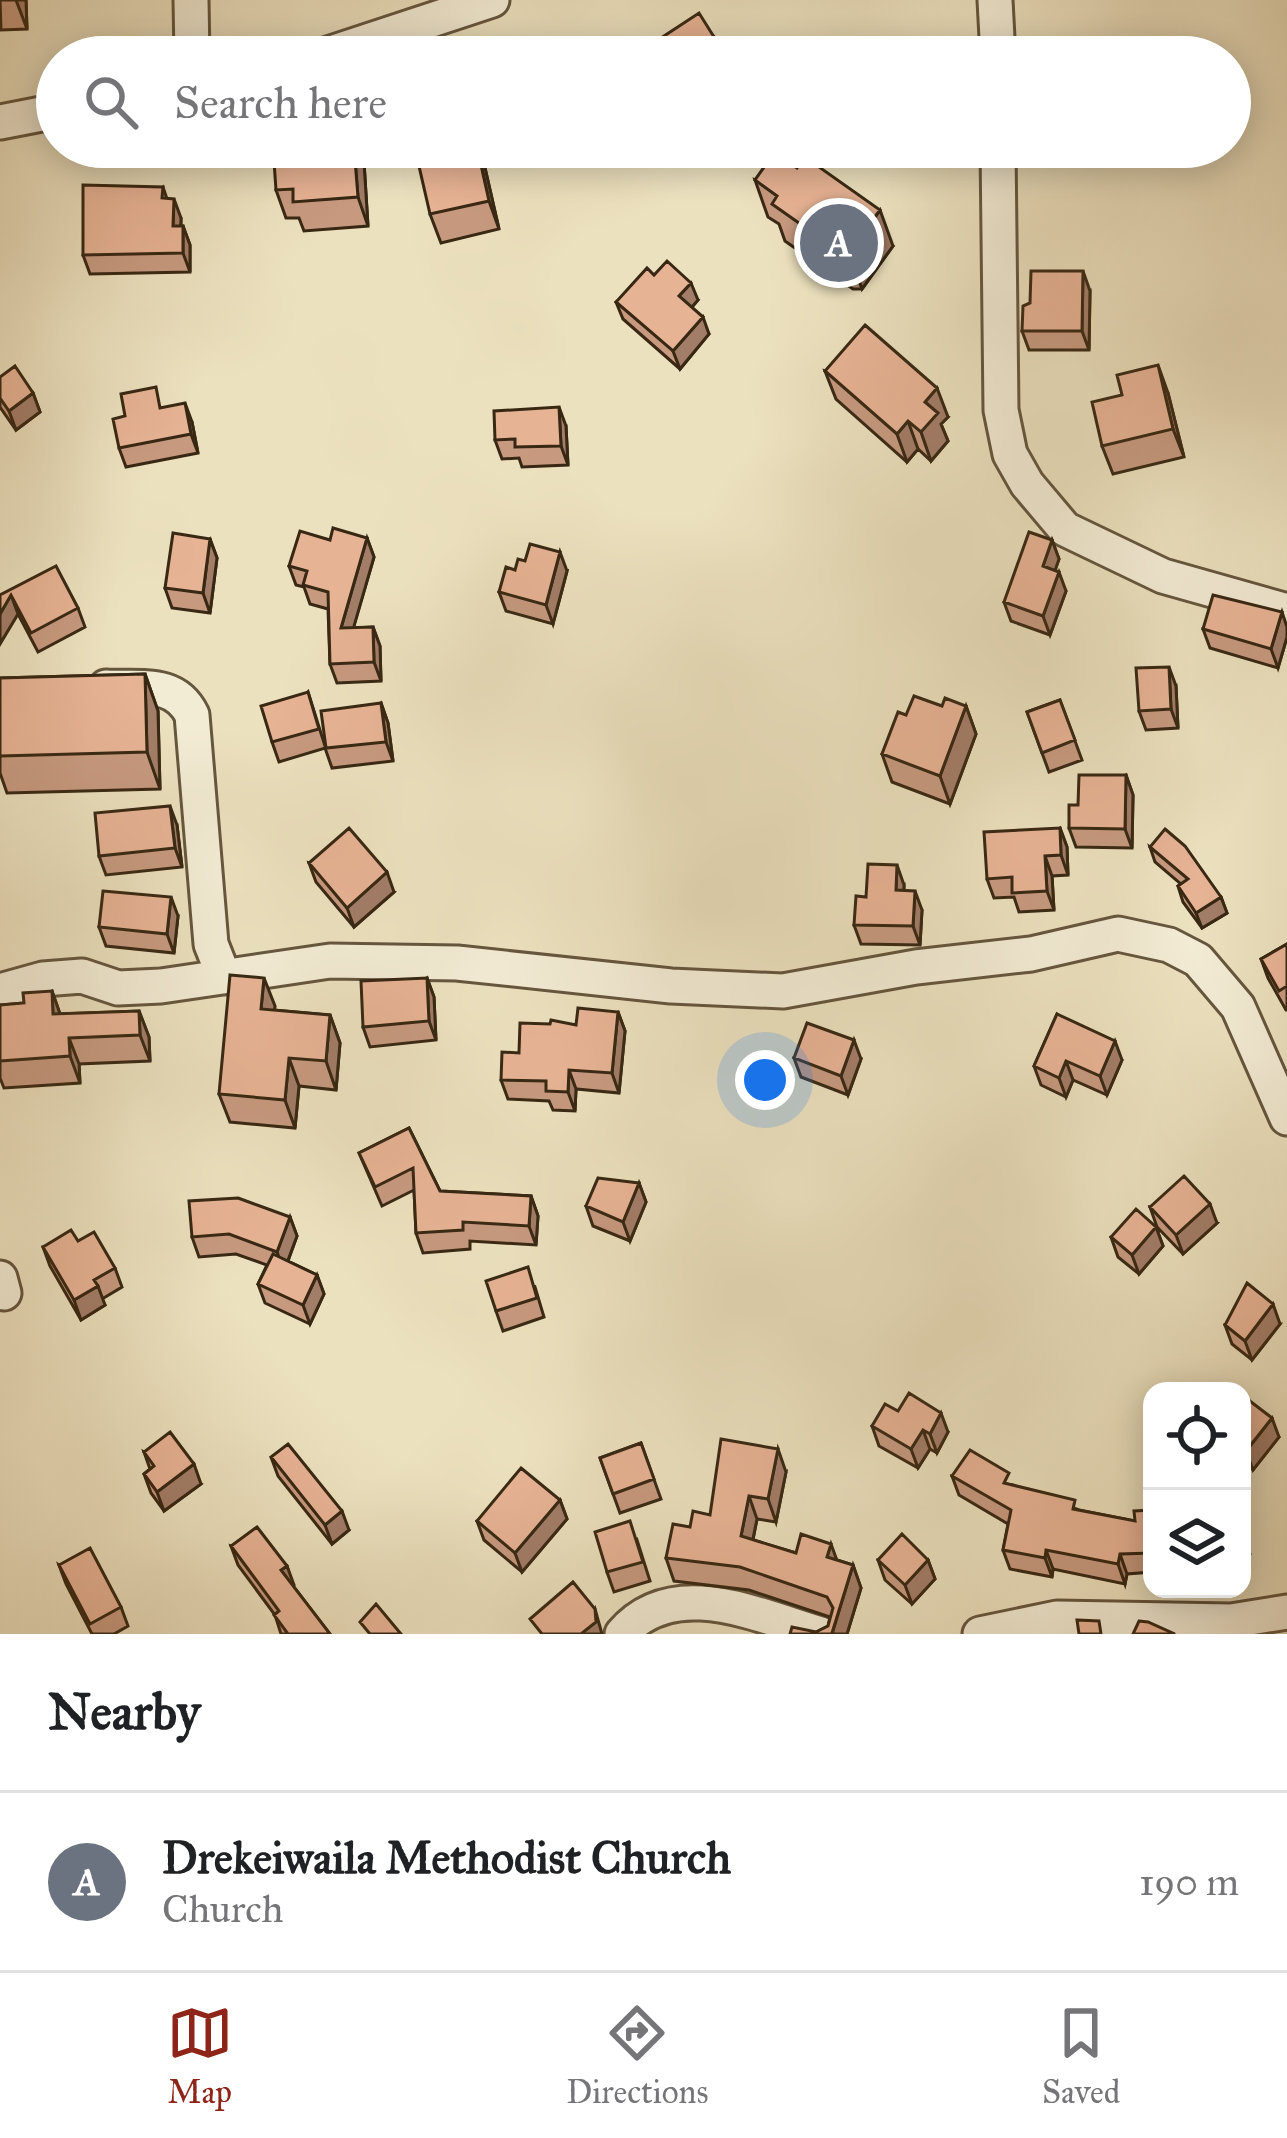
<!DOCTYPE html>
<style>
body{margin:0;font-family:"IM FELL Great Primer",serif;background:#f6f6f6;color:#202124}
.controls{position:absolute;right:36px;bottom:36px;display:grid;overflow:hidden;border-radius:24px;box-shadow:0 6px 30px #0003}
.controls button{width:108px;height:108px;display:grid;place-items:center;padding:0;border:0;border-bottom:3px solid #e0e0e0;background:#fff;color:#202124;font:60px sans-serif}
.you{position:absolute;left:765px;top:1080px;width:42px;height:42px;margin:-30px;border:9px solid #fff;border-radius:50%;background:#1a73e8;box-shadow:0 0 0 18px #1a73e833}
.badge{display:grid;place-items:center;width:78px;height:78px;border-radius:50%;background:#8f2418;color:#fff;font-size:39px;font-weight:700}
.pin{position:absolute;translate:-50% -50%;border:6px solid #fff;box-shadow:0 3px 12px #0006}
.list{margin:0;padding:0;list-style:none}
h2{display:flex;justify-content:space-between;align-items:center;height:156px;margin:0;padding:0 48px;font-size:51px}
h2 small{font-size:39px;font-weight:400;color:#757577}
.list li{display:grid;grid-template-columns:78px 1fr auto;gap:36px;align-items:center;box-sizing:border-box;height:180px;padding:0 48px;border-top:3px solid #e0e0e0}
.list b{display:block;font-size:45px;white-space:nowrap}
.list p{margin:0;font-size:39px;white-space:nowrap;color:#757577}
.list em{font-size:39px;font-style:normal;color:#757577}
.icon{flex:none;width:66px;height:66px;fill:none;stroke:currentColor;stroke-width:2;stroke-linecap:round;stroke-linejoin:round}
.map{position:relative;flex:none;width:1287px;height:1634px;overflow:hidden}
.search{position:absolute;background:#fff;box-shadow:0 6px 30px #0003;left:36px;right:36px;top:36px;height:132px;display:flex;align-items:center;gap:30px;box-sizing:border-box;padding:0 42px;border-radius:66px;color:#757577;font-size:45px}
.sheet{height:336px;background:#fff}
nav{display:flex;justify-content:space-around;align-items:center;box-sizing:border-box;height:168px;border-top:3px solid #e0e0e0;background:#fff;font-size:33px;color:#757577}
nav a{display:grid;justify-items:center;gap:6px}
nav .on{color:#8f2418}
.map>svg:first-child{display:block}
.lines{fill:none;stroke-linecap:round;stroke-linejoin:round}
.minor-casing{stroke:#65563e;stroke-width:39}
.minor{stroke:#f3ecd5;stroke-width:33}
.wall{fill:#c79a80;stroke:#382813;stroke-width:3}
.shaded-wall{fill:#a27d68;stroke:#382813;stroke-width:3}
.building{fill:#e7b395;stroke:#382813;stroke-width:3}
</style>
<div class="map">
<svg width="1287" height="1634" viewBox="0 0 1287 1634">
<rect width="100%" height="100%" fill="#ece1bf"/>
<filter id="stains"><feTurbulence type="fractalNoise" baseFrequency=".00167" numOctaves="4"/><feColorMatrix values="0 0 0 0 .2 0 0 0 0 .09 0 0 0 0 .02 0 0 0 .5 -.17"/></filter>
<radialGradient id="worn" r=".72"><stop offset=".6" stop-color="#630" stop-opacity="0"/><stop offset="1" stop-color="#630" stop-opacity=".3"/></radialGradient>
<g class="lines">
<defs>
<path id="minor" d="M191 0 192 57
M995 0 998 57
M319 57 492 0
M0 122 57 111
M998 147 1001 410 1010 454 1027 484 1065 529 1163 576 1287 611
M106 687C141 689 175 680 192 715L211 944 224 977
M0 991 43 979 82 976 118 988 161 986 330 961 457 963 671 986 783 991 916 967 1031 954 1118 934 1169 945 1198 960 1238 1007 1287 1118
M0 1278 4 1293
M622 1634C673 1574 759 1616 821 1634
M980 1634 1057 1618 1231 1621 1287 1612"/>
</defs>
<use href="#minor" class="minor-casing"/>
<use href="#minor" class="minor"/>
</g>
<path class="wall" d="M0 0H26L27 29 1 30Z
M442 147H478L485 168 499 229 441 243 430 214Z
M364 162 368 226 304 231 299 218H286L276 190Z
M755 180 893 246 862 289H853L785 241 779 224 768 217Z
M163 187 167 199 181 218V226H183L190 245V272L90 274 83 255Z
M654 275 698 300 692 307 709 334 680 369 623 319 616 302Z
M1090 291 1089 350H1029L1022 331Z
M825 371 948 417 941 424 948 441 931 461 918 449 907 462 836 399Z
M0 377 33 393 40 412 16 430 0 407Z
M1168 393 1184 457 1113 474 1102 446 1122 395Z
M163 408 192 422 198 453 126 467 119 448Z
M566 426 568 465 522 467 519 458 502 459 495 440Z
M367 538 374 557 353 628 373 627 380 646 381 681 337 683 330 664 328 609 310 604 304 587 296 585 289 566 330 540Z
M210 539 217 558 210 613 172 608 165 588Z
M1052 540 1059 559 1055 570 1066 591 1050 635 1011 621 1004 602Z
M567 571 553 624 506 611 499 592Z
M0 595 78 608 85 627 38 652 18 614Z
M1287 627V637L1278 668 1210 648 1203 629Z
M145 674 158 711 160 789 7 793 0 773V678Z
M1176 686 1178 728 1146 730 1139 711Z
M308 692 325 746 381 703 388 723 393 761 332 768 325 748 279 762 272 742Z
M1060 700 1082 760 1049 772 1027 712Z
M942 706H966L976 734 950 804 892 782 882 754 906 715Z
M1126 775 1133 795 1132 848 1076 847 1069 828 1078 805Z
M177 825 182 867 106 875 99 856Z
M1060 828 1067 847 1068 875 1052 876 1054 910 1019 912 1014 897 994 898 987 879Z
M1150 847 1221 897 1227 913 1202 928 1183 902 1178 886 1181 884 1155 862Z
M309 863 394 892 354 927 316 882Z
M904 885V891L922 910 920 945 861 944 854 925Z
M178 916 174 953 106 946 99 927Z
M1287 944V1010H1286L1268 978 1261 959Z
M427 978 434 997 436 1040 370 1047 363 1027Z
M52 991 60 1014 139 1011 149 1037 150 1061 79 1064 80 1083 4 1088 0 1078V1005L24 1003Z
M275 1006 274 1010 330 1015 340 1043 336 1090 299 1086 295 1128 230 1122 219 1094Z
M618 1012 625 1031 619 1093 576 1089 575 1111 553 1110 549 1101 508 1099 501 1080 519 1053 576 1025Z
M1057 1014 1122 1060 1107 1095 1073 1080 1066 1097 1041 1085 1034 1066Z
M794 1058 861 1059 848 1095 801 1077Z
M409 1128 440 1191 531 1196 538 1216 536 1245 470 1241V1249L423 1253 416 1233 414 1190 382 1206 359 1153Z
M639 1183 646 1202 630 1241 593 1226 586 1206Z
M1150 1207 1217 1223 1183 1254 1157 1227Z
M290 1217 297 1236 288 1261 317 1275 324 1294 310 1324 265 1303 258 1284 267 1265 236 1254 199 1257 192 1237Z
M1156 1227 1163 1246 1139 1274 1118 1257 1111 1237Z
M78 1241 115 1268 122 1287 102 1299 105 1305 81 1320 50 1266 43 1247Z
M535 1287 544 1317 503 1331 496 1311Z
M1280 1324 1252 1360 1232 1344 1225 1325Z
M1242 1395 1279 1437 1253 1470 1242 1452Z
M898 1411 948 1432 937 1453 930 1449 918 1468 879 1446 872 1426Z
M641 1443 661 1499 620 1513 600 1458Z
M144 1452 201 1484 164 1511 151 1493 144 1474 150 1469Z
M271 1457 349 1530 332 1544 278 1476Z
M786 1472 776 1522 757 1519 753 1540 796 1553 837 1560 853 1565 861 1588 847 1634H790L816 1632 828 1626 830 1617 749 1590 674 1581 666 1558 710 1515Z
M952 1476 1013 1485 1079 1510 1135 1521 1152 1510V1572L1127 1574 1125 1584 1053 1569 1052 1577 1010 1569 1003 1550 1008 1524 959 1495Z
M560 1500 567 1519 522 1572 484 1540 477 1521Z
M637 1540 650 1581 614 1592 607 1572Z
M231 1546 287 1566 293 1586 330 1634H281L275 1615 238 1565Z
M878 1560H928L935 1579 912 1604 885 1580Z
M59 1565 121 1607 128 1626 114 1634H92L66 1584Z"/>
<path class="shaded-wall" d="M16 0H26L27 29Z
M714 37 721 56 719 57H683Z
M354 147H358L364 162 368 226 358 197Z
M477 147 485 168 499 229 489 201Z
M174 199 181 218 180 246 173 226Z
M880 210 893 246 862 289 849 252Z
M183 226 190 245V272L183 253Z
M1083 271 1090 291 1089 350 1082 331Z
M691 283 698 300 686 314 679 296Z
M703 317 709 334 680 369 673 351Z
M1158 365 1168 393 1184 457 1173 429Z
M937 388 948 417 941 424 948 441 931 461 921 432 925 402Z
M33 393 40 412 16 430 9 411Z
M185 403 192 422 198 453 191 434Z
M559 407 566 426 568 465 561 446Z
M908 421 918 449 907 462 897 434Z
M367 538 374 557 348 647 341 628Z
M210 539 217 558 210 613 203 593Z
M1052 540 1059 559 1050 585 1043 566Z
M560 552 567 571 553 624 546 605Z
M1059 572 1066 591 1050 635 1043 616Z
M11 595 18 614 0 644V614Z
M1282 612 1287 627V637L1278 668 1271 649Z
M373 627 380 646 381 681 374 662Z
M1169 667 1176 686 1178 728 1171 709Z
M145 674 158 711 160 789 147 752Z
M381 703 388 723 393 761 386 742Z
M966 706 976 734 950 804 940 776Z
M1126 775 1133 795 1132 848 1125 829Z
M170 806 177 825 182 867 175 848Z
M1060 828 1067 847 1068 875 1061 855Z
M1045 856 1052 876 1054 910 1047 891Z
M897 865 904 885 903 910 896 890Z
M387 872 394 892 354 927 347 908Z
M915 891 922 910 920 945 913 926Z
M171 897 178 916 174 953 167 934Z
M1221 897 1227 913 1202 928 1196 913Z
M264 978 275 1006 271 1037 261 1009Z
M427 978 434 997 436 1040 429 1021Z
M52 991 61 1017 53 1014Z
M139 1011 149 1037 150 1061 140 1035Z
M618 1012 625 1031 619 1093 612 1073Z
M330 1015 340 1043 336 1090 326 1061Z
M69 1038 79 1064 80 1083 70 1056Z
M854 1040 861 1059 848 1095 841 1076Z
M1115 1041 1122 1060 1107 1095 1100 1076Z
M289 1058 299 1086 295 1128 285 1100Z
M1066 1061 1073 1080 1066 1097 1059 1078Z
M569 1070 576 1089 575 1111 568 1092Z
M639 1183 646 1202 630 1241 623 1222Z
M531 1196 538 1216 536 1245 529 1226Z
M1210 1204 1217 1223 1183 1254 1176 1235Z
M290 1217 297 1236 284 1271 277 1252Z
M1156 1227 1163 1246 1139 1274 1132 1255Z
M317 1275 324 1294 310 1324 303 1305Z
M98 1286 105 1305 81 1320 74 1300Z
M1273 1304 1280 1324 1252 1360 1245 1341Z
M941 1413 948 1432 937 1453 930 1434Z
M1272 1418 1279 1437 1253 1470 1246 1451Z
M923 1430 930 1449 918 1468 911 1449Z
M778 1449 786 1472 776 1522 768 1499Z
M194 1464 201 1484 164 1511 157 1492Z
M749 1496 757 1519 749 1558 741 1536Z
M560 1500 567 1519 522 1572 515 1553Z
M342 1511 349 1530 332 1544 325 1525Z
M1242 1525 1250 1554 1242 1571 1243 1535Z
M831 1544 839 1566 827 1557Z
M1046 1550 1053 1569 1052 1577 1045 1558Z
M1120 1554 1127 1574 1125 1584 1118 1564Z
M928 1560 935 1579 912 1604 905 1585Z
M853 1565 861 1588 847 1634H832Z
M287 1566 294 1585 288 1589 281 1570Z
M595 1609 602 1634H581Z"/>
<path class="building" d="M699 13 714 37 683 57H669L658 40Z
M485 44 492 57H462Z
M273 147H354L358 197 293 202V189L276 190Z
M442 147H477L489 201 430 214 416 153Z
M774 153 797 168 805 157 880 210 849 252H840L772 204 777 196 755 180Z
M83 185 163 187 162 198 174 199 173 226H183V253L83 255Z
M667 261 691 283 679 296 703 317 673 351 616 302 647 268 654 275Z
M1031 271H1083L1082 331H1022L1023 306 1030 303Z
M865 325 937 388 925 402 938 413 921 432 908 421 897 434 825 371Z
M1158 365 1173 429 1102 446 1092 402 1122 395 1117 375Z
M15 366 33 393 9 411 0 398V377Z
M156 387 160 408 185 403 191 434 119 448 113 419 125 416 121 394Z
M559 407 561 446 515 447V439L495 440 494 411Z
M333 528 367 538 341 628 373 627 374 662 330 664 328 592 303 585 307 571 289 566 300 531 330 540Z
M1029 532 1052 540 1043 566 1059 572 1043 616 1004 602Z
M173 533 210 539 203 593 165 588Z
M530 544 560 552 546 605 499 592 506 567 515 570 518 559 525 561Z
M56 566 78 608 31 633 11 595 0 614V595Z
M1213 595 1282 612 1271 649 1203 629Z
M1169 667 1171 709 1139 711 1136 668Z
M145 674 147 752 0 756V678Z
M308 692 319 729 272 742 261 706Z
M914 696 942 706 945 698 966 706 940 776 882 754 898 712 906 715Z
M1060 700 1075 740 1042 753 1027 712Z
M381 703 386 742 326 748 321 711Z
M1079 775H1126L1125 829 1069 828V805H1078Z
M170 806 175 848 99 856 95 813Z
M349 828 387 872 347 908 309 863Z
M1060 828 1061 855 1045 856 1047 891 1012 893V877L987 879 984 832Z
M1165 829 1185 846 1221 897 1196 913 1178 886 1188 879 1150 847Z
M868 864 897 865 896 890 915 891 913 926 854 925 856 896 866 897Z
M103 891 171 897 167 934 99 927Z
M1287 944V986L1279 991 1261 959Z
M230 975 264 978 261 1009 330 1015 326 1061 289 1058 285 1100 219 1094Z
M427 978 429 1021 363 1027 361 981Z
M52 991 53 1014 139 1011 140 1035 69 1038 70 1056 0 1061V1005L24 1003 23 993Z
M578 1008 618 1012 612 1073 569 1070 568 1092 546 1091V1081L501 1080 502 1052 519 1053 520 1023 550 1024 551 1020 576 1025Z
M1057 1014 1115 1041 1100 1076 1066 1061 1059 1078 1034 1066Z
M807 1023 854 1040 841 1076 794 1058Z
M409 1128 440 1191 531 1196 529 1226 463 1222V1230L416 1233 413 1168 375 1187 359 1153Z
M1184 1176 1210 1204 1176 1235 1150 1207Z
M598 1178 639 1183 623 1222 586 1206Z
M238 1198 290 1217 277 1252 229 1234 192 1237 189 1201Z
M1136 1209 1156 1227 1132 1255 1111 1237Z
M71 1230 78 1241 94 1232 115 1268 94 1280 98 1286 74 1300 43 1247Z
M273 1254 317 1275 303 1305 258 1284Z
M528 1267 537 1298 496 1311 486 1281Z
M1247 1283 1273 1304 1245 1341 1225 1325Z
M909 1393 941 1413 930 1434 923 1430 911 1449 872 1426 885 1404 898 1411Z
M1242 1395 1272 1418 1246 1451 1242 1444Z
M170 1432 194 1464 157 1492 144 1474 154 1466 144 1452Z
M721 1439 778 1449 768 1499 749 1496 741 1536 796 1553 801 1534 831 1544 827 1557 853 1565 832 1633 834 1634H790L792 1627 816 1632 828 1626 833 1608 827 1597 740 1567 666 1558 673 1524 690 1527 693 1511 710 1515Z
M641 1443 654 1479 613 1494 600 1458Z
M288 1444 342 1511 325 1525 271 1457Z
M970 1450 1009 1473 1004 1483 1075 1500 1073 1509 1135 1521 1134 1511 1152 1510V1553L1120 1554 1118 1564 1046 1550 1045 1558 1003 1550 1011 1510 952 1476Z
M521 1468 560 1500 515 1553 477 1521Z
M630 1521 643 1562 607 1572 595 1532Z
M257 1527 287 1566 281 1570 330 1634H288L274 1615 279 1611 231 1546Z
M902 1534 928 1560 905 1585 878 1560Z
M90 1548 121 1607 90 1624 59 1565Z
M573 1582 595 1609 596 1622 581 1634H542L530 1619Z
M376 1604 401 1634H370L360 1622Z
M1077 1620 1099 1621 1101 1634H1079Z
M1139 1621 1148 1622 1175 1634H1133Z"/>
<rect width="100%" height="100%" filter="url(#stains)"/>
<rect width="100%" height="100%" fill="url(#worn)"/>
</svg>
<div class="controls">
<button><svg class="icon" aria-label="locate" viewBox="0 0 24 24"><circle cx="12" cy="12" r="6"/><path d="M12 2v4M12 18v4M2 12h4M18 12h4"/></svg></button>
<button><svg class="icon" aria-label="layers" viewBox="0 0 24 24"><path d="M12 4l9 5-9 5-9-5zM3 14l9 5 9-5"/></svg></button>
</div>
<div class="you"></div>
<div class="pin badge" style="left:839px;top:243px;background:#6b7280">A</div>
<div class="search"><svg class="icon" aria-label="search" viewBox="0 0 24 24"><circle cx="10" cy="10" r="6"/><path d="M15 15l6 6"/></svg>Search here</div>
</div>
<section class="sheet">
<h2>Nearby<small></small></h2>
<ul class="list">
<li><span class="badge" style="background:#6b7280">A</span><div><b>Drekeiwaila Methodist Church</b><p>Church</p></div><em>190 m</em></li>
</ul>
</section>
<nav>
<a class="on"><svg class="icon" aria-label="map" viewBox="0 0 24 24"><path d="M3 6l6-2 6 2 6-2v14l-6 2-6-2-6 2zM9 4v14M15 6v14"/></svg>Map</a>
<a><svg class="icon" aria-label="directions" viewBox="0 0 24 24"><path d="M12 3l9 9-9 9-9-9zM9 14v-3h6M13 9l2 2-2 2"/></svg>Directions</a>
<a><svg class="icon" aria-label="saved" viewBox="0 0 24 24"><path d="M7 4h10v16l-5-4-5 4z"/></svg>Saved</a>
</nav>
